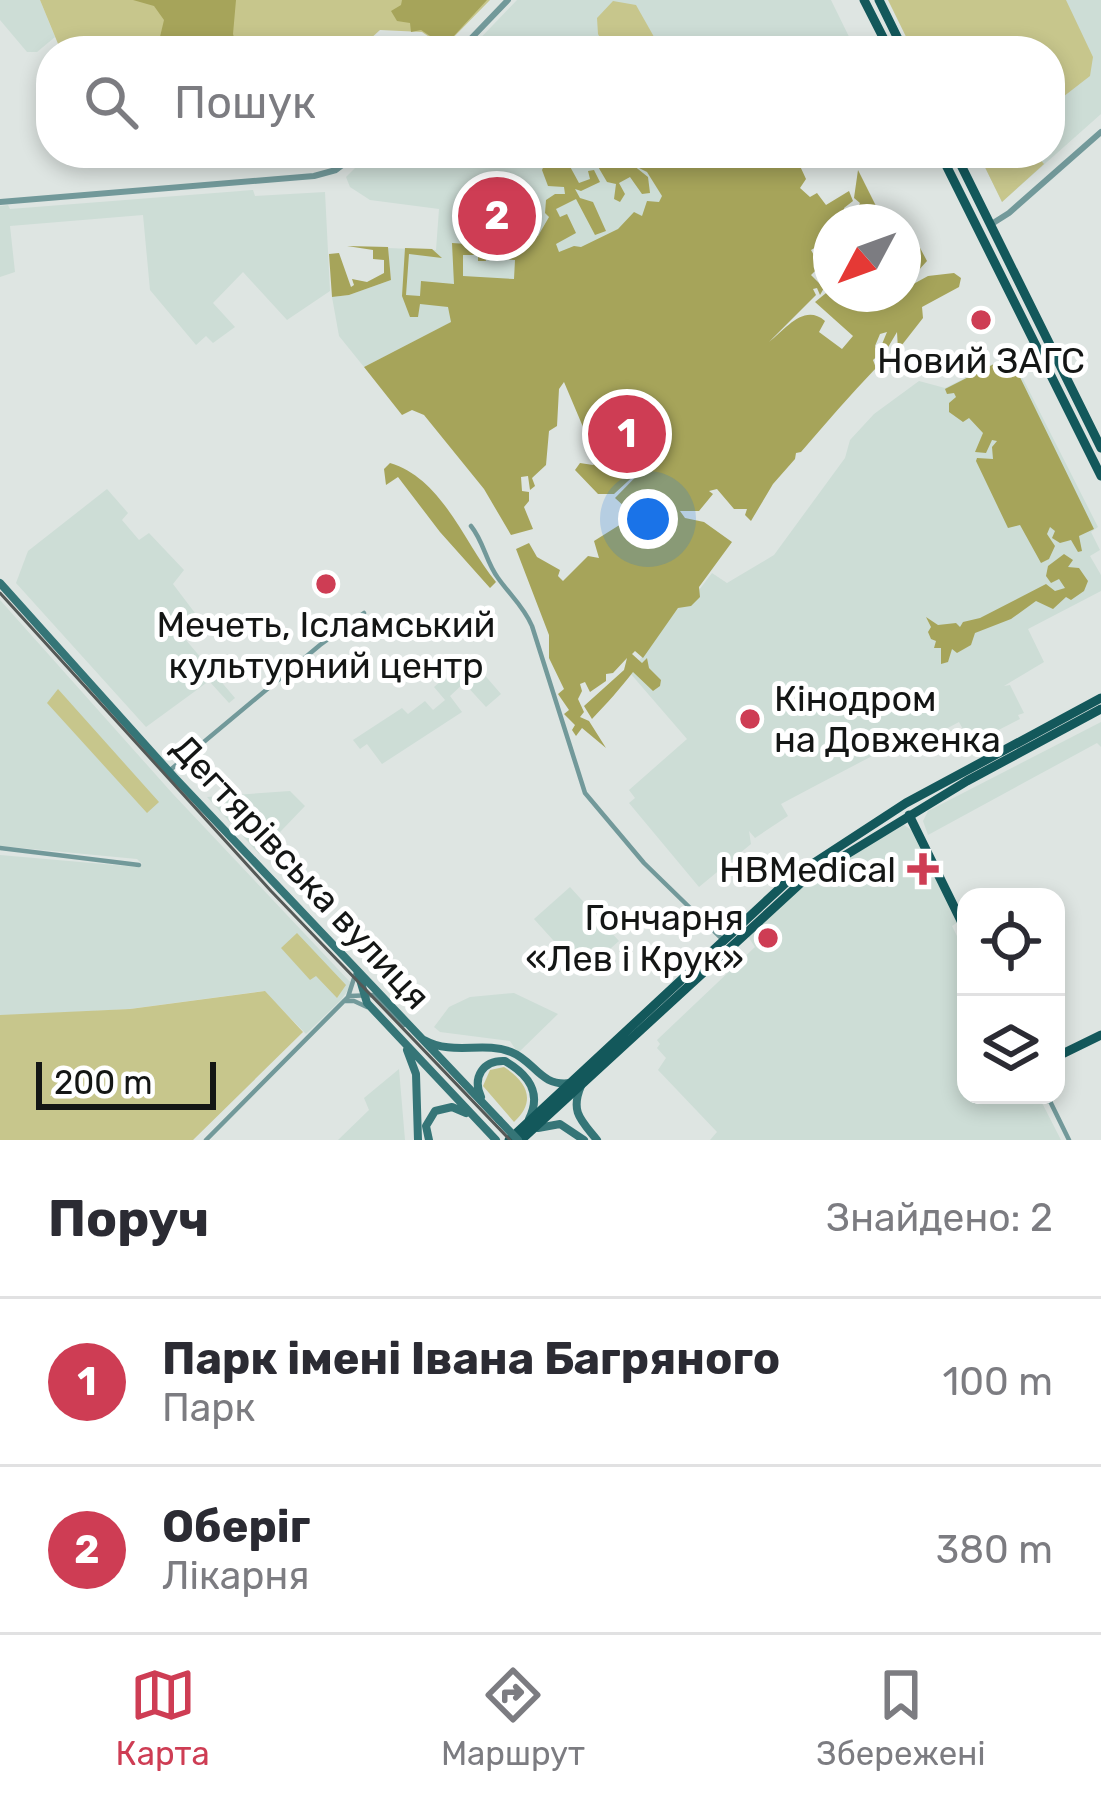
<!DOCTYPE html>
<html lang="uk">
<meta charset="utf-8">
<style>
body{margin:0;font-family:Rubik,sans-serif;background:#f7f7f7;color:#2b2b33}
.controls{position:absolute;right:36px;bottom:36px;display:grid;overflow:hidden;border-radius:24px;box-shadow:0 6px 18px #0003}
.controls button{width:108px;height:108px;display:grid;place-items:center;padding:0;border:0;border-bottom:3px solid #e1e1e2;background:#fff;color:#2b2b33;font:60px sans-serif}
.compass{position:absolute;left:813px;top:204px;width:108px;height:108px;border-radius:50%;background:#fff;box-shadow:0 6px 18px #0003;rotate:229deg}
.scale{position:absolute;left:36px;bottom:30px;width:180px;box-sizing:border-box;padding-left:12px;border:6px solid #141615;border-top:0;font-size:33px;line-height:42px;white-space:nowrap;color:#141615;-webkit-text-stroke:9px #fff;paint-order:stroke}
.you{position:absolute;left:648px;top:519px;width:42px;height:42px;margin:-30px;border:9px solid #fff;border-radius:50%;background:#1a73e8;box-shadow:0 0 0 18px #1a73e833}
.badge{display:grid;place-items:center;width:78px;height:78px;border-radius:50%;background:#ce3d54;color:#fff;font-size:39px;font-weight:700}
.pin{position:absolute;translate:-50% -50%;border:6px solid #fff;box-shadow:0 3px 12px #0006}
.list{margin:0;padding:0;list-style:none}
h2{display:flex;justify-content:space-between;align-items:center;height:156px;margin:0;padding:0 48px;font-size:51px}
h2 small{font-size:39px;font-weight:400;color:#7c7c81}
.list li{display:grid;grid-template-columns:78px 1fr auto;gap:36px;align-items:center;box-sizing:border-box;height:168px;padding:0 48px;border-top:3px solid #e1e1e2}
.list b{display:block;font-size:45px;white-space:nowrap}
.list p{margin:0;font-size:39px;white-space:nowrap;color:#7c7c81}
.list em{font-size:39px;font-style:normal;color:#7c7c81}
.icon{flex:none;width:66px;height:66px;fill:none;stroke:currentColor;stroke-width:2;stroke-linecap:round;stroke-linejoin:round}
.map{position:relative;flex:none;width:1101px;height:1140px;overflow:hidden}
.search{position:absolute;background:#fff;box-shadow:0 6px 18px #0003;left:36px;right:36px;top:36px;height:132px;display:flex;align-items:center;gap:30px;box-sizing:border-box;padding:0 42px;border-radius:48px;color:#7c7c81;font-size:45px}
.sheet{height:492px;background:#fff}
nav{display:flex;justify-content:space-around;align-items:center;box-sizing:border-box;height:168px;border-top:3px solid #e1e1e2;background:#fff;font-size:33px;color:#7c7c81}
nav a{display:grid;justify-items:center;gap:6px}
nav .on{color:#ce3d54}
.map>svg:first-child{display:block}
.built{fill:#cdddd6}
.green{fill:#c7c68c}
.forest{fill:#a6a45a}
.lines{fill:none;stroke-linecap:round;stroke-linejoin:round}
.minor{stroke:#72999a;stroke-width:4.5}
.tertiary{stroke:#72999a;stroke-width:6}
.secondary{stroke:#357577;stroke-width:8}
.primary{stroke:#13585b;stroke-width:9}
.tram{stroke:#555957;stroke-width:3}
.secondary-bridge{stroke:#357577;stroke-width:8}
.poi-dot{fill:#ce3d54;stroke:#fff;stroke-width:4.5}
.labels{text-anchor:middle;dominant-baseline:central;stroke-width:10;stroke-linejoin:round;paint-order:stroke}
.poi-label{font-size:36px;fill:#141615;stroke:#fff}
.street-label{font-size:36px;fill:#141615;stroke:#fff}
</style>
<div class="map">
<svg width="1101" height="1140" viewBox="0 0 1101 1140">
<rect width="100%" height="100%" fill="#dee5e2"/>
<path class="built" d="M0 0H40L55 37 37 52H27L0 20Z
M517 0H831L856 51H468Z
M901 0H1101V114L1002 202 978 153H1050V51Z
M370 153H647L675 207 364 367 339 336 332 297 349 295 391 280 388 248 436 250 439 209 370 200 350 187 346 177Z
M253 190 255 196 325 192 330 291 287 320 243 272 213 303 235 327 213 343 206 336 196 345 150 290 143 215 10 226 15 272 0 277V206L8 205 10 209Z
M1011 355 1098 527 1091 532 1100 550 1090 556 1101 575V591L1028 629 1044 662 1004 686 1010 685 1024 713 1018 715 1020 719 981 739 965 733 959 722 901 753 895 744 813 787 781 804 788 816 755 838 749 831 751 844 699 887 629 803 635 798 629 790 687 739 630 673 687 596 692 599 712 573 727 583 774 555 845 458 850 440 874 414 919 381 945 388Z
M107 489 128 513 122 520 139 540 149 533 184 570 173 584 198 617 180 633 235 698 229 703 209 681 146 727 16 583 28 551Z
M0 600 173 794 352 984 341 1000 306 1034 264 991 129 1009 0 1016V855L138 867 142 864 137 859 0 846Z
M469 657 501 694 486 707 464 683 450 696 462 712 382 764 367 744 360 749 353 740 402 708 408 714 425 701 433 710 445 700 434 687Z
M1101 722V747L1097 743 928 835 923 821 928 811Z
M290 791 305 806 259 854 207 797Z
M904 825 913 831 958 922 952 926 966 954V1095H1038L1061 1140H710L717 1132 658 1070 666 1058 657 1048 660 1044 657 1040 755 947 747 935 817 875Z
M570 887 619 941 585 971H581L534 919Z
M514 993 558 1014 518 1053 510 1041 440 1032 434 1027 449 1007 470 997Z
M399 1069 405 1140H338L369 1110 364 1098Z"/>
<path class="green" d="M40 0H490L444 47 422 32 380 30 369 40 378 51H61Z
M888 0H1066L1093 57 1090 76 1050 107V51H913Z
M613 1 636 5 662 51H607L598 34 597 18Z
M978 153H1034L1044 164 1002 202Z
M58 689 159 802 147 813 47 703Z
M297 933 346 985 337 998 316 976 310 980 281 948Z
M265 991 303 1032 193 1140H0V1015L130 1009Z
M504 1067C527 1082 537 1101 514 1122L483 1086 490 1070Z"/>
<path class="forest" d="M133 0H236L233 34 238 51H150L159 41 164 20 154 6Z
M402 0H487L452 38 444 39 445 46 421 30 411 32 410 23 397 21 391 11 401 5Z
M546 153H581L588 168 578 155 567 161 579 183 590 179 588 171 594 170 600 182 581 191 575 189 580 198 593 202 606 231 595 235 576 199 556 209 560 217 567 214 576 233 556 244 559 252 574 246 581 247 618 229 634 212 642 216 647 201 659 202 662 196 647 172 633 165 648 177 650 193 642 194 630 177 619 183 625 194 620 202 614 199 616 184 607 182 590 153H695L705 158V153H715L720 162 729 158 741 160 743 156 735 153H794L806 179 800 188 810 197 817 193 826 205 849 191 853 201 844 208 845 213 856 211 860 203 854 198 858 170 884 222H831V262L821 253 820 245 811 250 820 266 811 275 824 288 820 295 817 288 813 289 816 295 769 342C786 329 804 303 825 321L819 332 842 349 853 336 815 302 831 289V294H903V239L918 244 927 261 917 272 913 266 914 273 906 288 928 276 954 273 961 278 959 287 922 307 923 318 898 350 897 332 887 349 882 344 887 332 880 334 875 346 882 352 873 360 876 368C850 395 826 423 801 452L796 453 795 459 773 484 751 521 745 515 747 509H734L717 489 709 491 713 494 699 511H680L685 518 704 522 732 542 699 587 700 597 691 606 678 608 643 658 635 651 632 654 642 663 647 658 649 668 661 680 660 686 653 691 633 672C619 690 608 702 592 719L584 706 624 670 627 658 613 673 606 674V681L590 692 585 682 580 684 582 691 578 699 584 712 580 717 589 721 606 748 582 728 576 736 572 730 575 725 564 714 569 710 558 694 564 689 549 658V635L516 549 529 543 537 557 560 570 558 576 563 581 588 556 599 558 594 541 637 514 643 518 653 515 652 512 636 511 634 506 626 508 615 498 666 446 614 494H598L575 470 580 463 593 465C611 456 631 452 651 444L643 416 613 429 586 434 564 382 559 389 557 426 549 431 546 465 532 478 535 486 530 490 528 476 521 477 522 491 529 492V501L524 507 533 529 511 535 484 489 424 415 412 410 402 415 364 367 451 322 448 307 420 304 418 317H410L402 296 405 248 432 249 442 258 409 254 406 295 420 296 421 281 454 284 452 243 483 245 486 261H478V255H463V276L514 279 515 260 492 258 489 246H508L517 239 538 236 549 217 545 213 546 200 555 194H565L564 187 548 186 542 170 548 157Z
M347 246 388 247 391 280 349 295 332 297 329 254 339 253 351 287 354 285 352 279 367 282 384 273V260L373 259V250Z
M996 363 1003 375 1016 369 1094 529 1079 536 1082 551 1078 552 1071 540 1060 543 1052 538 1055 531 1050 527 1047 534 1055 546 1049 559 1041 563 1020 525 1008 528 976 461 977 458 993 459 992 447 997 441 992 440 986 453 975 452 983 433 969 418 963 422 949 412V403L956 397 954 393 947 394 945 389Z
M390 463C443 479 464 543 496 582L490 588 440 532 398 477 386 485 384 469Z
M1064 554 1073 560 1068 567 1079 568 1088 581 1084 591 1071 600 1066 597 1053 609 1036 601 1011 619 975 633 971 645 957 653 952 649 948 662 941 664V648H934L936 641 931 639 928 632 931 627 926 617 938 625 956 623 960 627 963 622 980 618 1046 584 1055 591 1065 588 1059 579 1051 583 1046 576 1048 566Z"/>
<g class="lines">
<path class="minor" d="M471 526C484 542 486 562 498 578 510 595 524 607 532 626L585 793 644 863 723 940
M169 771 320 645 364 613
M0 848 139 865
M350 996 373 995 404 1025
M344 1001H354L367 1007
M1047 1095 1069 1140
M206 1140 348 997 356 972"/>
<path class="tertiary" d="M459 51 508 0
M0 202 314 176 336 170 358 153
M990 225 1009 213 1101 132"/>
<path class="secondary" d="M0 583 174 777 499 1120
M358 973 367 1003 496 1140
M424 1040C453 1056 483 1041 511 1052 535 1061 540 1087 570 1083
M407 1050 416 1074 418 1140
M581 1086C570 1112 581 1120 597 1140
M481 1097C472 1077 483 1060 505 1061 529 1075 542 1093 529 1119
M538 1128 560 1124 584 1140
M429 1140 426 1126 435 1111 452 1107 466 1113"/>
<path class="primary" d="M864 0 890 51
M879 0 904 51
M940 153 1101 476
M955 153 1101 448
M909 815 966 931
M1056 1057 1101 1035
M509 1140 791 878 906 803 1101 698
M521 1140 803 881 967 781 1101 709"/>
<path class="tram" d="M0 593 271 891 510 1140"/>
<path class="secondary-bridge" d="M499 1120 518 1140"/>
</g>
<g class="poi-dot">
<circle cx="981" cy="320" r="12"/>
<circle cx="326" cy="584" r="12"/>
<circle cx="750" cy="719" r="12"/>
<path d="M917 851h12v12h12v12h-12v12h-12v-12h-12v-12h12z"/>
<circle cx="768" cy="938" r="12"/>
</g>
<g class="labels">
<g class="poi-label">
<text x="981" y="360">Новий ЗАГС</text>
<text x="326" y="624">Мечеть, Ісламський<tspan x="326" dy="41">культурний центр</tspan></text>
<text x="774" y="698" text-anchor="start">Кінодром<tspan x="774" dy="41">на Довженка</tspan></text>
<text x="896" y="869" text-anchor="end">HBMedical</text>
<text x="744" y="917" text-anchor="end">Гончарня<tspan x="744" dy="41">«Лев і Крук»</tspan></text>
</g>
<g class="street-label">
<text transform="translate(301 872) rotate(47)">Дегтярівська вулиця</text>
</g>
</g>
</svg>
<div class="controls">
<button><svg class="icon" aria-label="locate" viewBox="0 0 24 24"><circle cx="12" cy="12" r="6"/><path d="M12 2v4M12 18v4M2 12h4M18 12h4"/></svg></button>
<button><svg class="icon" aria-label="layers" viewBox="0 0 24 24"><path d="M12 4l9 5-9 5-9-5zM3 14l9 5 9-5"/></svg></button>
</div>
<svg class="compass" viewBox="-18 -18 36 36"><path d="M0-13l5 13h-10z" fill="#e53935"/><path d="M0 13l5-13h-10z" fill="#7c7c81"/></svg>
<div class="scale">200 m</div>
<div class="you"></div>
<div class="pin badge" style="left:627px;top:434px">1</div>
<div class="pin badge" style="left:497px;top:216px">2</div>
<div class="search"><svg class="icon" aria-label="search" viewBox="0 0 24 24"><circle cx="10" cy="10" r="6"/><path d="M15 15l6 6"/></svg>Пошук</div>
</div>
<section class="sheet">
<h2>Поруч<small>Знайдено: 2</small></h2>
<ul class="list">
<li><span class="badge">1</span><div><b>Парк імені Івана Багряного</b><p>Парк</p></div><em>100 m</em></li>
<li><span class="badge">2</span><div><b>Оберіг</b><p>Лікарня</p></div><em>380 m</em></li>
</ul>
</section>
<nav>
<a class="on"><svg class="icon" aria-label="map" viewBox="0 0 24 24"><path d="M3 6l6-2 6 2 6-2v14l-6 2-6-2-6 2zM9 4v14M15 6v14"/></svg>Карта</a>
<a><svg class="icon" aria-label="directions" viewBox="0 0 24 24"><path d="M12 3l9 9-9 9-9-9zM9 14v-3h6M13 9l2 2-2 2"/></svg>Маршрут</a>
<a><svg class="icon" aria-label="saved" viewBox="0 0 24 24"><path d="M7 4h10v16l-5-4-5 4z"/></svg>Збережені</a>
</nav>
